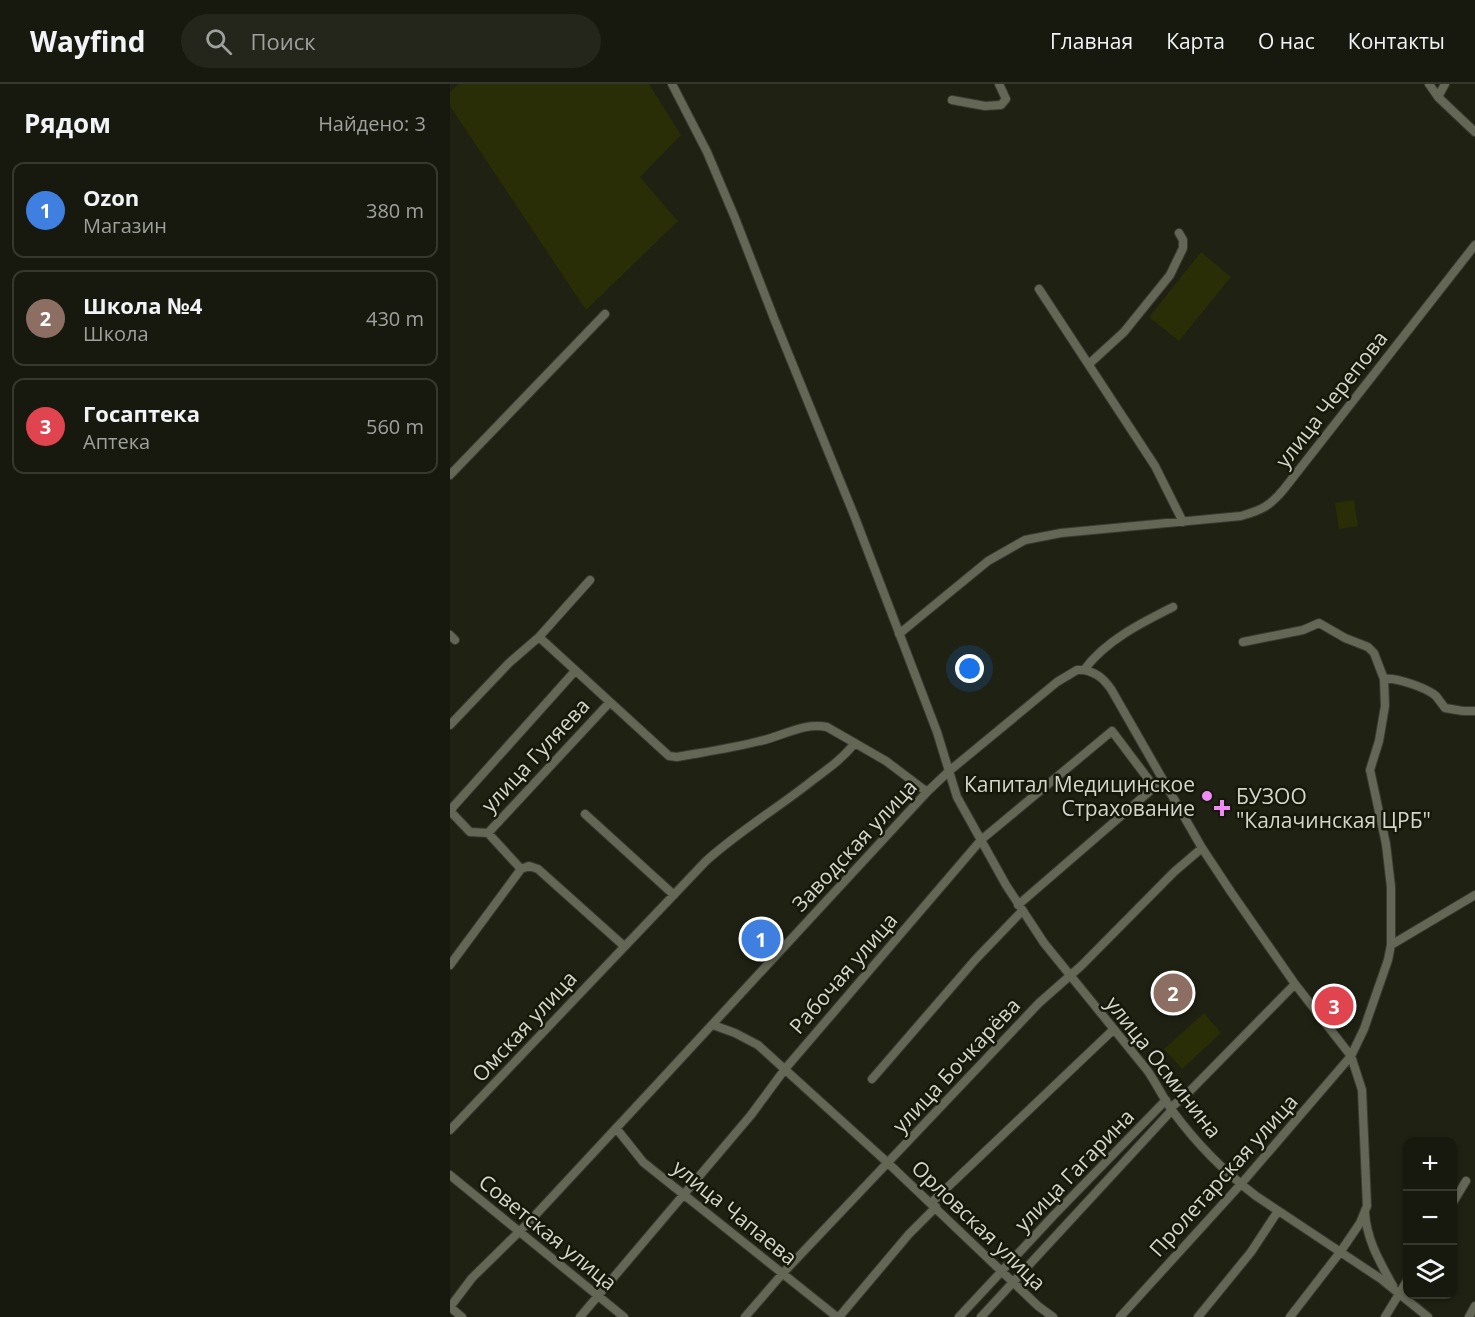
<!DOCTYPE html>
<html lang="ru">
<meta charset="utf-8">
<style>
body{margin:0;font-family:"Open Sans",sans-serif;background:#24261c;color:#f1f3f6}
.controls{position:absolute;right:18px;bottom:18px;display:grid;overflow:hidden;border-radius:12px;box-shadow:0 2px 4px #0004}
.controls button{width:54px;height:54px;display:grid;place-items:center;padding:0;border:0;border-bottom:2px solid #36382e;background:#17190e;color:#f1f3f6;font:30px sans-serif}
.you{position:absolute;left:520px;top:585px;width:21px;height:21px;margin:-15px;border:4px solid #fff;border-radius:50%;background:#1a73e8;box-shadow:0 0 0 9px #1a73e833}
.badge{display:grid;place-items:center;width:39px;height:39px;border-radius:50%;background:#f08bf6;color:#fff;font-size:20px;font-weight:700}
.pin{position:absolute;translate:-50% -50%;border:3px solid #fff;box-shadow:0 2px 6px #0006}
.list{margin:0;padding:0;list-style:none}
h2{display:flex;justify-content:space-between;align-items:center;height:78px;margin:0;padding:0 24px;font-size:26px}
h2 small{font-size:20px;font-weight:400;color:#9ea09e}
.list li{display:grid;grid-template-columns:39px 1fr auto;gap:18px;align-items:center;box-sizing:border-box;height:96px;margin:0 12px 12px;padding:0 12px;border:2px solid #36382e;border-radius:12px}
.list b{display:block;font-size:22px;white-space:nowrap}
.list p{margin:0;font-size:20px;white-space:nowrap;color:#9ea09e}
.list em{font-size:20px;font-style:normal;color:#9ea09e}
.icon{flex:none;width:33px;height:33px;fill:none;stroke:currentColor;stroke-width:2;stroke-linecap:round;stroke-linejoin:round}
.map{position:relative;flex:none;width:1025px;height:1233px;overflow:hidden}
header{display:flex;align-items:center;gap:36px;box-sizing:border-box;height:84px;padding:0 30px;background:#17190e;border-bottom:2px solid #36382e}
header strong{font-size:28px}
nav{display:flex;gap:33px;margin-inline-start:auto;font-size:21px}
.search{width:420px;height:54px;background:#24261c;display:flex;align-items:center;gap:15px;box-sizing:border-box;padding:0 21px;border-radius:33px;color:#9ea09e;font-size:22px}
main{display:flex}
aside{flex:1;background:#17190e}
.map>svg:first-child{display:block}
.green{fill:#292e06}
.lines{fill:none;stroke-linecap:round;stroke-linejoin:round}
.minor-casing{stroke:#3a3c32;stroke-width:10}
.minor{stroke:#646756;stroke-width:8}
.poi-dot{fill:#f08bf6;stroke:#16180a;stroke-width:2}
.labels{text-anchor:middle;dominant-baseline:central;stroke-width:5;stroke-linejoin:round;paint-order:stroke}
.street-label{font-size:21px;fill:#d4d6cc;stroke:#16180a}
.poi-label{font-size:21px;fill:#d4d6cc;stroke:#16180a;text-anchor:end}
</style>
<header>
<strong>Wayfind</strong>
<div class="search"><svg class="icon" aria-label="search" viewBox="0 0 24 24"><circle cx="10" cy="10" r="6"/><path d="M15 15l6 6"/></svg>Поиск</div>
<nav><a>Главная</a><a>Карта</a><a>О нас</a><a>Контакты</a></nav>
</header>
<main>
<aside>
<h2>Рядом<small>Найдено: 3</small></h2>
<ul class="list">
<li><span class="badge" style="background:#3f7fe0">1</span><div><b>Ozon</b><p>Магазин</p></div><em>380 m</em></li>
<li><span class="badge" style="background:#8d6e63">2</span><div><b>Школа №4</b><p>Школа</p></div><em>430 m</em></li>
<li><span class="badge" style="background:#e0444e">3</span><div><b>Госаптека</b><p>Аптека</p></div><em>560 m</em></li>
</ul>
</aside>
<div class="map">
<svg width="1025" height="1233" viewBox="0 0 1025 1233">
<rect width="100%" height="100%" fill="#1f2113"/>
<path class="green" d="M9 0H199L231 51 190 93 228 137 136 226 0 22V8Z
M751 168 781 193 729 257 699 233Z
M904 416 908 442 889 445 885 419Z
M754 929 771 949 732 985 714 965Z"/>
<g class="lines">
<defs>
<path id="minor" d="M222 0 257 68 285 134 325 237 404 431 487 648 507 713 556 801 594 859 697 986C707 1000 714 1016 724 1029 747 1060 776 1089 806 1112L931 1195 978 1233
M979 0 988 13 1025 48
M988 13 995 0
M502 16 535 22 551 21 556 15 549 0
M589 205 705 382 733 438
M639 280 674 248 720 191 733 164V156L729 149
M0 391 155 230
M449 550 538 477 575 456 611 449 791 432C812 426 820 422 834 405L1025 161
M0 551 5 556
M89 553 219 672 227 673C255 668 283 664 310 657 333 652 354 638 377 643L436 677 477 708
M634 586C647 589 653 594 661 605L752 764 781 808 845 900 901 972 912 1006 917 1122 910 1139 891 1167 840 1233
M125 587 3 723 1 728 20 748 38 749 71 785 79 782 88 785 174 862
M934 595C946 593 977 604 986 612 989 616 992 620 995 624L1013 627H1025
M0 641 59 579 89 553 140 496
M135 730 224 811
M38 749 159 619
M568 821 708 700
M941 861 1025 811
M0 881 71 785
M263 941 285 949 308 961 438 1079 588 1222 603 1233
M422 995 525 876 572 827
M720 1024 734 1013 845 900
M166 1044 193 1078 387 1233
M0 1046 256 777C289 747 328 724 363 696 378 685 393 674 405 659
M0 1091 174 1233
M481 1119 663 946
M1002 1120 1016 1097
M915 1129C917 1157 930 1178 943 1202
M0 1223 22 1194 77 1140 210 997 477 708 498 688 607 598 627 586H634C655 557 691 539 723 523
M0 1223 12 1233
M130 1233 301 1031 335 985 531 756 662 647 705 704
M295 1233 333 1189 589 919 631 882 724 788 752 764
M389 1233 459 1150 486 1123
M509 1233 604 1131 716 1016
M531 1233 722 1026
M670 1233 791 1100 901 972 914 945 938 876 941 861V803L936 760 920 686 929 657 935 622 934 595 924 569 918 563 895 554 869 539 853 546 793 558
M748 1233 801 1168 828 1127
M935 1233 958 1195
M1019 1233 1025 1222"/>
</defs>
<use href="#minor" class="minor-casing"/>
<use href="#minor" class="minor"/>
</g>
<g class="poi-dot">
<circle cx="757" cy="712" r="6"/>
<path d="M769 715h6v6h6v6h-6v6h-6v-6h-6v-6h6z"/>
</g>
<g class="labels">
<g class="street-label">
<text transform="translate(881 315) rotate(-52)">улица Черепова</text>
<text transform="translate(85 671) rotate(-47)">улица Гуляева</text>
<text transform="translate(404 761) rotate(-47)">Заводская улица</text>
<text transform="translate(393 889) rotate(-49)">Рабочая улица</text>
<text transform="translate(74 942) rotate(-47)">Омская улица</text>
<text transform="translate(506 981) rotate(-47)">улица Бочкарёва</text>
<text transform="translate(714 983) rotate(52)">улица Осминина</text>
<text transform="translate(624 1086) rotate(-46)">улица Гагарина</text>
<text transform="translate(773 1091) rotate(-48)">Пролетарская улица</text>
<text transform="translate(285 1128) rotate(39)">улица Чапаева</text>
<text transform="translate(529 1141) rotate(44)">Орловская улица</text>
<text transform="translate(98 1148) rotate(39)">Советская улица</text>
</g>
<g class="poi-label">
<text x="745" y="700">Капитал Медицинское<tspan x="745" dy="24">Страхование</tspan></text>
<text x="786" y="712" text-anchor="start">БУЗОО<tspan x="786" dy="24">"Калачинская ЦРБ"</tspan></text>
</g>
</g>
</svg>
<div class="controls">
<button>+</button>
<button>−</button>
<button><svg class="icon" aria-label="layers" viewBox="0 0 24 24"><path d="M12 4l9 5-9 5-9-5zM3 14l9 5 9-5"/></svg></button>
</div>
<div class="you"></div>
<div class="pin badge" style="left:311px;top:855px;background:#3f7fe0">1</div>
<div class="pin badge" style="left:723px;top:909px;background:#8d6e63">2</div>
<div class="pin badge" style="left:884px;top:922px;background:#e0444e">3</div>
</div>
</main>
